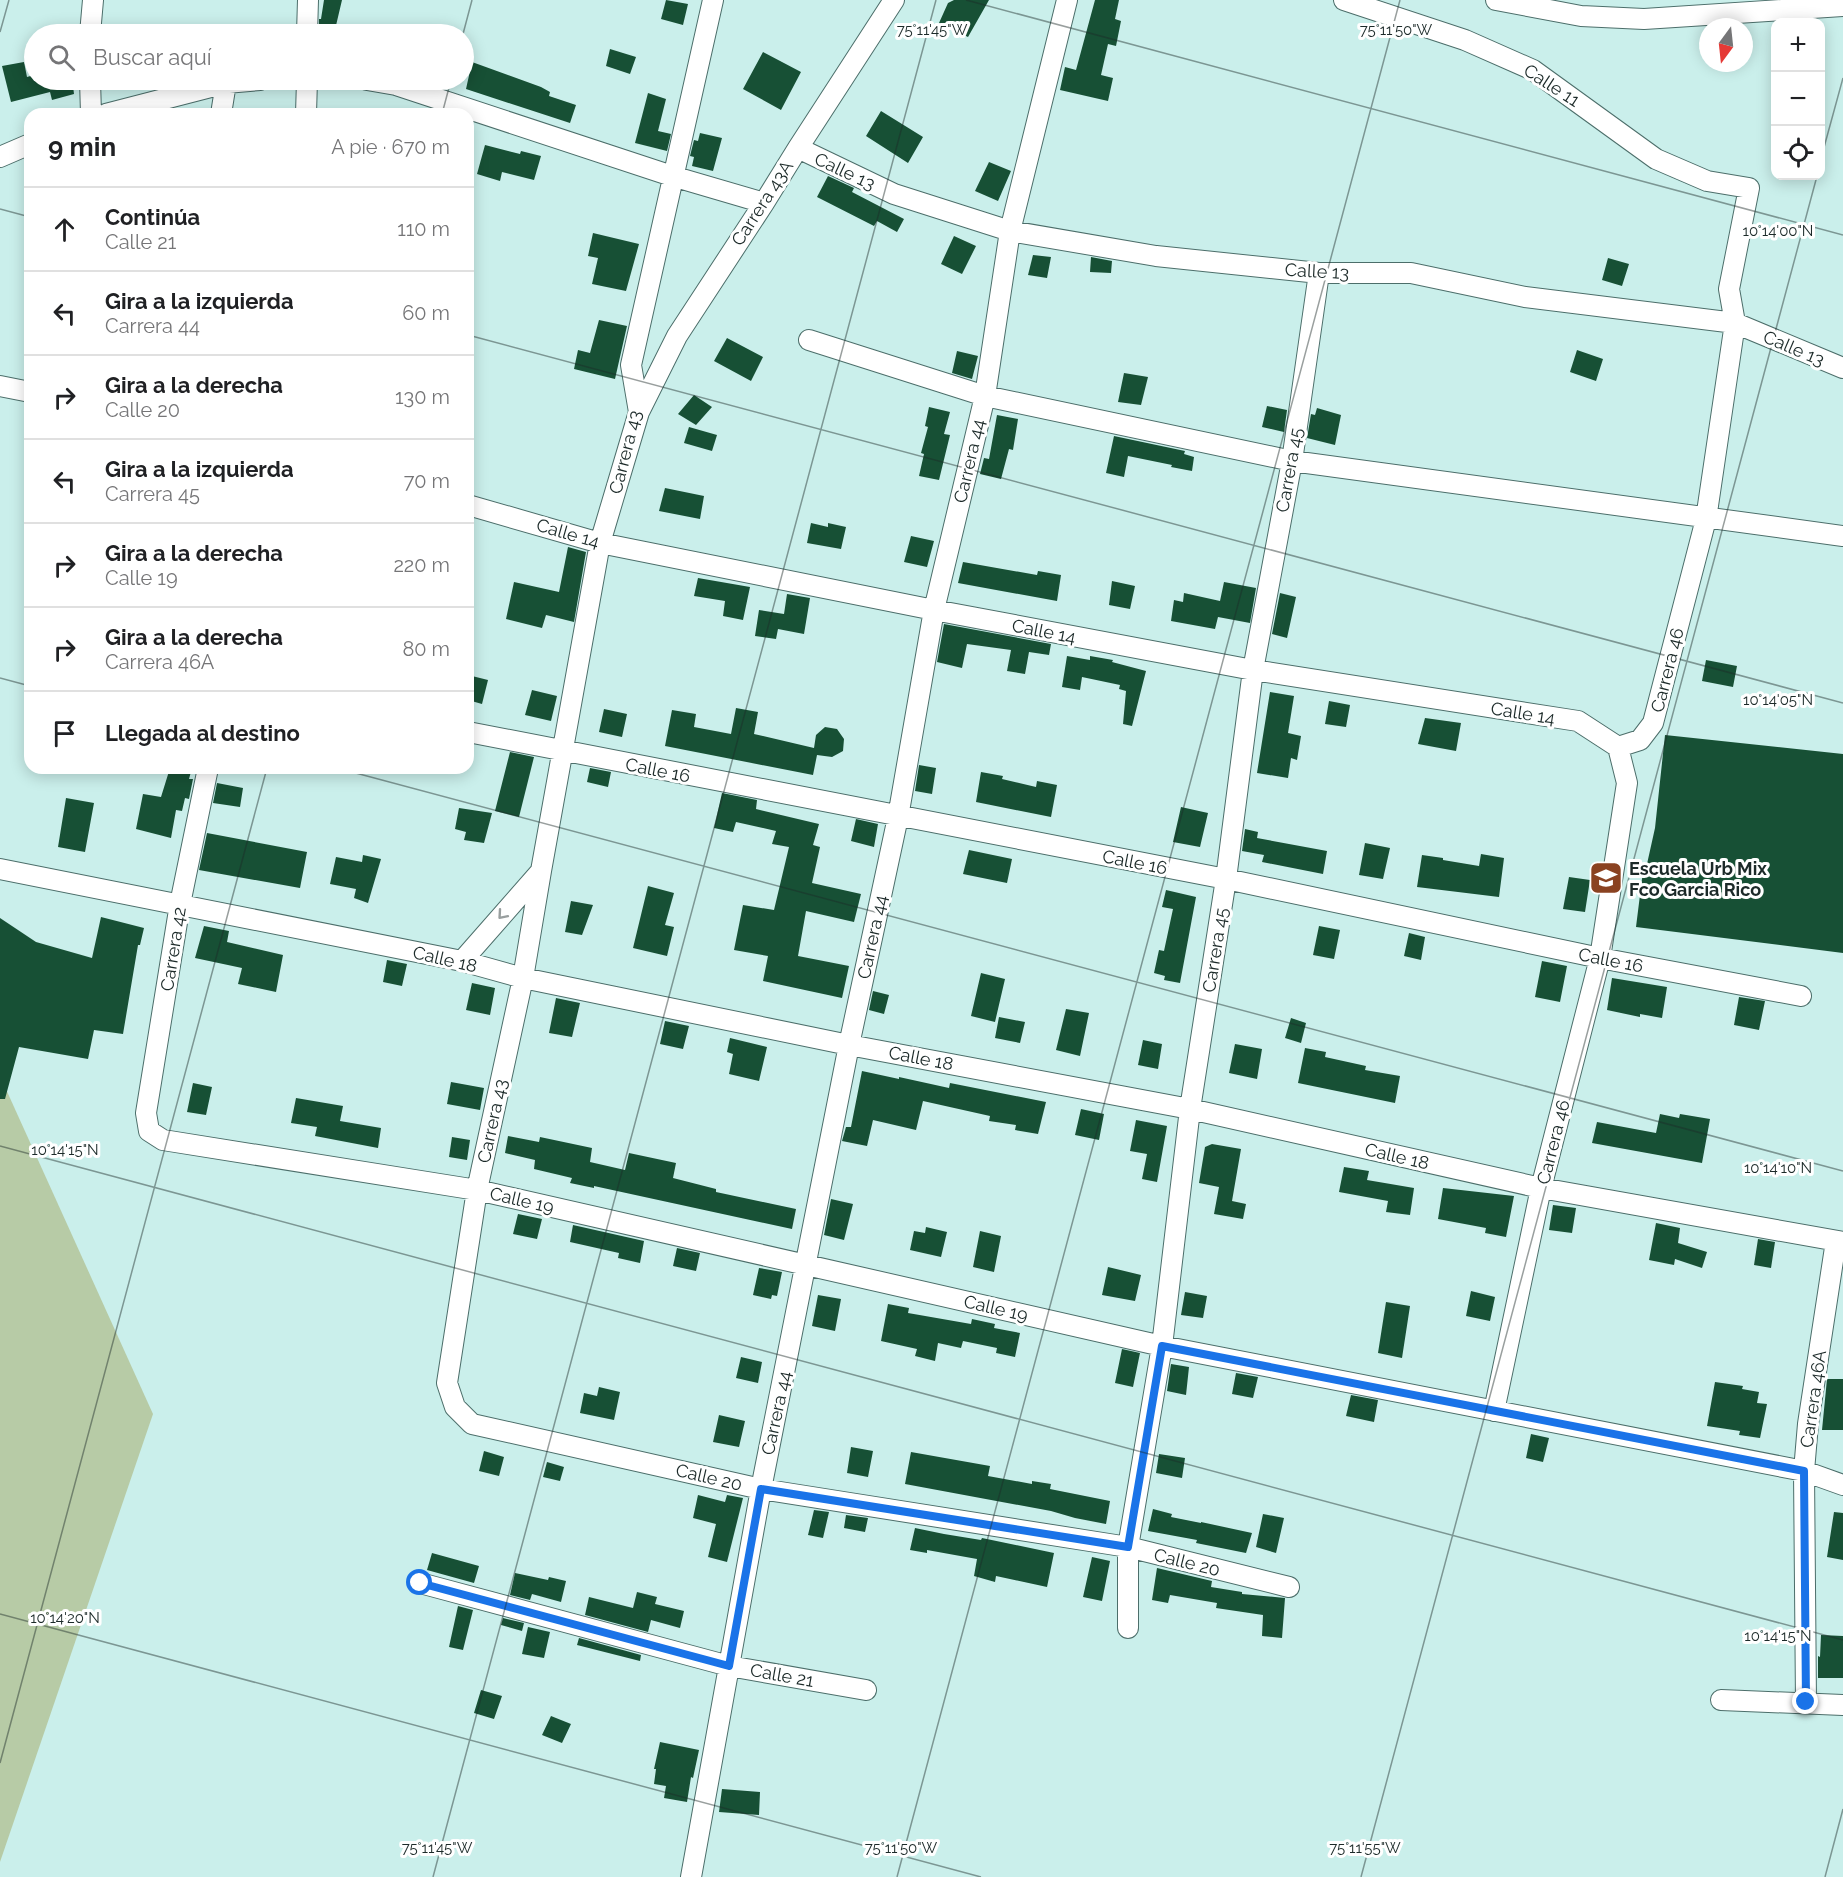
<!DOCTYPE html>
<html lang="es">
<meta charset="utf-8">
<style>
body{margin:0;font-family:Raleway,sans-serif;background:#f6f6f6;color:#202124}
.controls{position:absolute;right:18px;top:18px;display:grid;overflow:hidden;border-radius:12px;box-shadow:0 3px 15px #0003}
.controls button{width:54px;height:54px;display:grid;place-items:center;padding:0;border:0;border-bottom:2px solid #e0e0e0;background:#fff;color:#202124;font:30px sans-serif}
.compass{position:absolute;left:1699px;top:18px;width:54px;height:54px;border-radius:50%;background:#fff;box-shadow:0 3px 15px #0003;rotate:195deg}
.stop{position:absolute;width:18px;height:18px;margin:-14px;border:4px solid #1a73e8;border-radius:50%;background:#fff}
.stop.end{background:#1a73e8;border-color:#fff;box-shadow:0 2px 6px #0008}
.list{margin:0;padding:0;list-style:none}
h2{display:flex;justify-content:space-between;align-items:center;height:78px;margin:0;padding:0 24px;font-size:26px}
h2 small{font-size:20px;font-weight:400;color:#757577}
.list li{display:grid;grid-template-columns:39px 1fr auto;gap:18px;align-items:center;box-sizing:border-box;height:84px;padding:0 24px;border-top:2px solid #e0e0e0}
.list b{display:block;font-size:22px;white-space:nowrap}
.list p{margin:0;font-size:20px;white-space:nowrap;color:#757577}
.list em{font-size:20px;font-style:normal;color:#757577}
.icon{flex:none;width:33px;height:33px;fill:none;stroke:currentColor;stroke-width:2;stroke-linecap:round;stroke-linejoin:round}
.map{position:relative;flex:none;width:1843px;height:1877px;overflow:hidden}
.search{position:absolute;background:#fff;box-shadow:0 3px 15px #0003;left:24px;top:24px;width:450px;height:66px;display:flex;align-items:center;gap:15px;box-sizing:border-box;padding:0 21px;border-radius:33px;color:#757577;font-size:22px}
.panel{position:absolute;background:#fff;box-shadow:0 3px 15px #0003;left:24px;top:108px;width:450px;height:666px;border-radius:18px}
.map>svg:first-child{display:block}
.green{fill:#b7cba6}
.building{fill:#175035}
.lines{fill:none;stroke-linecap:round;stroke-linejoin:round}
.street-casing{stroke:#4c6e6a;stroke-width:22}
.street{stroke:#fff;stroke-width:20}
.oneway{stroke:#999f9f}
.route{stroke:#1a73e8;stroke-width:8}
.ticks{fill:none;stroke:#1c2a29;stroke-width:1.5;stroke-opacity:0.45}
.labels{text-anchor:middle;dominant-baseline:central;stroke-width:6;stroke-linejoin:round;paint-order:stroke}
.street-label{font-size:18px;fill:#1c2a29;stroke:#fff}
.poi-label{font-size:18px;font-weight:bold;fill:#1c2a29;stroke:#fff;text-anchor:start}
.ticks-label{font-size:15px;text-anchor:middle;fill:#1c2a29;stroke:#fff;stroke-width:6;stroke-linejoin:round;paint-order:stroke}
</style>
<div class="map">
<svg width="1843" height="1877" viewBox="0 0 1843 1877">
<rect width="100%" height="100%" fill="#caefeb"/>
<path class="green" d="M0 1076 153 1414 0 1862Z"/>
<path class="building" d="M324 0H342L334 34H319V19H321Z
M666 0 688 4 683 25 661 19Z
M954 0H989L968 37 939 23 948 3Z
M1095 0H1119L1115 19 1121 21 1116 46 1108 44 1101 75 1113 78 1108 101 1060 90 1065 67 1076 70Z
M610 49 636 57 630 74 606 66Z
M763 52 801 72 781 110 743 89Z
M24 62 27 77 34 75V80H77L78 85 73 86 74 94 52 100 50 92 11 102 2 66Z
M472 62 541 87 550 92 549 96 576 105 570 123 466 89Z
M648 93 666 99 658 131 671 134 667 151 635 143Z
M881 111 923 137 908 163 866 136Z
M700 133 722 138 713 171 692 166 694 157 690 156 694 140 698 141Z
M485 145 520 154 521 151 541 156 534 180 502 172 500 181 477 174Z
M989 162 1011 171 998 201 975 191Z
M828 176 854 188 852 192 904 219 897 232 877 221 874 226 817 197Z
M593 233 639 244 626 291 592 284 598 258 588 256Z
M954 236 976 246 962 274 941 264Z
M1033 255 1051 257 1047 278 1028 275Z
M1091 257 1112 261 1111 273 1090 272Z
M1608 258 1629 264 1622 286 1602 280Z
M599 320 627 326 615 379 574 369 578 350 590 353Z
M727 338 763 357 751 381 714 361Z
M1577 350 1603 359 1596 381 1570 372Z
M957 351 978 356 972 379 952 373Z
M1124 373 1148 377 1141 405 1118 402Z
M694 395 712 407 696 425 678 414Z
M1267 406 1287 410 1284 432 1262 427Z
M929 407 950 412 944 434 950 435 939 480 919 476 924 454 921 453 928 427 925 426Z
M1317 408 1341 415 1335 445 1307 438 1311 414 1315 415Z
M997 415 1018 419 1013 450 1009 449 1001 479 980 474 984 458 989 459Z
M689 427 717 435 712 451 684 443Z
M1114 436 1185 451 1184 454 1194 457 1192 471 1171 467 1172 465 1128 456 1124 477 1106 473Z
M665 488 704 496 700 519 659 511Z
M811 523 828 527V523L846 527 841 549 807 543Z
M911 536 934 541 927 567 904 562Z
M568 547 586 552 574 622 546 615 542 628 506 619 514 582 559 592Z
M963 562 1037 575 1038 571 1061 575 1057 601 958 583Z
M698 578 750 587 743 620 723 616 725 601 694 596Z
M1112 581 1135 586 1130 609 1109 605Z
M1224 582 1256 588 1250 623 1218 617 1215 629 1171 621 1174 600 1183 602 1184 593 1220 601Z
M1280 593 1296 597 1287 638 1272 634Z
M787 594 810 598 804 634 778 629 776 639 755 636 759 610 784 614Z
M944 624 1051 644 1049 655 1029 652 1025 674 1007 671 1011 650 967 644 962 668 937 662Z
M1067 656 1090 660V656L1113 660 1112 662 1146 671 1132 726 1123 724 1126 691 1119 689 1120 685 1082 677 1080 690 1062 687Z
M1706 660 1737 666 1733 687 1702 681Z
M468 675 488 680 482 704 468 700Z
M532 690 557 696 551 721 525 715Z
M1270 692 1294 696 1288 733 1301 736 1297 760 1291 758 1288 778 1257 773Z
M1329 701 1350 705 1346 727 1325 724Z
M736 708 758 712 754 734 814 748 816 735 825 727 837 729 844 739 843 751 832 757 817 755 813 775 665 746 672 710 696 714 694 727 731 734Z
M604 709 627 714 622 737 599 732Z
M1425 718 1461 723 1456 751 1418 744Z
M1665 735 1843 754V953L1636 927 1644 863 1647 864 1655 828Z
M510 752 534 757 519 817 495 811Z
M919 765 936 768 932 794 915 791Z
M170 768H192L189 779H193L189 799 185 798 182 811 176 810 171 838 136 829 143 794 161 797Z
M590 768 611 772 608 787 587 782Z
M981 772 1003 776 1002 779 1036 787 1037 781 1057 785 1051 817 976 802Z
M217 783 243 788 240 807 213 803Z
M722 793 757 800 756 809 819 824 813 845 820 847 812 883 861 894 854 922 806 911 798 956 849 966 842 998 763 981 768 956 734 950 743 905 774 910 789 847 772 844 776 831 736 822 733 832 714 828Z
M66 798 94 803 85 852 58 847Z
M1181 807 1208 813 1200 847 1173 842Z
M459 808 492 813 484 843 464 840 466 832 455 829Z
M856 819 878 824 874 847 851 841Z
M1245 829 1258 832 1257 838 1327 851 1323 874 1262 862 1264 855 1242 851Z
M207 833 307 852 300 888 199 870Z
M1365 843 1390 848 1383 879 1359 875Z
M969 850 1012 859 1007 883 963 874Z
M1481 854 1504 858 1499 897 1417 887 1422 855 1443 858V860L1479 866Z
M363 855 381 859 368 903 354 898 356 889 330 884 336 857 362 862Z
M1569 877 1590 880 1585 912 1563 909Z
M648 886 674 893 665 925 674 927 667 956 633 948Z
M1166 890 1196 897 1180 983 1164 980 1165 976 1154 973 1159 950 1164 951 1173 909 1162 907Z
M571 901 593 905 582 935 565 932Z
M101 917 144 928 140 945H138L123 1034 94 1030 88 1059 19 1047 5 1099H0V918L36 942 92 958Z
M204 926 229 931 227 942 283 955 276 992 238 984 242 968 195 958Z
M1319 926 1340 930 1334 959 1313 955Z
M1409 933 1425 937 1421 960 1404 956Z
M387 960 407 964 402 986 383 982Z
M1542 961 1567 966 1560 1002 1535 997Z
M981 973 1005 979 995 1022 971 1016Z
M1612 978 1667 987 1662 1018 1640 1014V1017L1607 1010Z
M472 983 495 988 490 1015 466 1010Z
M873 991 889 995 884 1014 869 1010Z
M1739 997 1765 1001 1759 1030 1734 1025Z
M556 998 580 1003 572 1037 549 1033Z
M1066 1009 1089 1013 1080 1056 1056 1050Z
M999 1017 1025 1022 1020 1043 995 1038Z
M1291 1018 1306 1023 1301 1043 1285 1038Z
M665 1021 689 1026 683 1049 660 1044Z
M730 1038 767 1047 759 1081 729 1074 733 1054 727 1052Z
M1143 1040 1162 1044 1158 1069 1138 1065Z
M1235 1044 1262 1049 1257 1079 1229 1073Z
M1305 1048 1326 1052 1325 1057 1366 1066 1365 1070 1400 1076 1395 1103 1298 1083Z
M862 1071 899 1079V1077L949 1088 950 1083 1046 1102 1038 1134 1015 1130 1016 1125 989 1121 990 1116 923 1101 916 1130 873 1120 867 1146 842 1141 846 1127H851Z
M451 1082 484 1088 480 1110 447 1104Z
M193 1083 212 1087 206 1115 187 1112Z
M296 1098 343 1106 340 1121 381 1128 378 1148 315 1136 317 1127 291 1123Z
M1081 1109 1104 1114 1099 1140 1075 1135Z
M1660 1114 1679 1118 1680 1114 1710 1119 1702 1163 1592 1143 1597 1122 1656 1133Z
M1136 1120 1167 1126 1157 1182 1142 1179 1147 1154 1130 1151Z
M508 1136 539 1142 540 1137 592 1148 590 1162 625 1170 629 1153 676 1163 673 1178 716 1189V1192L796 1209 792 1229 594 1186V1188L570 1183 572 1178 534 1169 535 1160 505 1153Z
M452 1137 470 1140 467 1160 449 1157Z
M1212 1144 1241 1149 1232 1201 1246 1204 1243 1219 1214 1214 1219 1187 1199 1183 1205 1147Z
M1344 1167 1369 1171 1367 1180 1414 1188 1410 1215 1386 1212 1388 1201 1339 1192Z
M1443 1188 1514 1196 1506 1237 1485 1233 1486 1228 1438 1219Z
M831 1199 853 1204 844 1240 824 1235Z
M1553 1205 1576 1208 1572 1233 1549 1230Z
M518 1214 542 1219 537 1239 513 1234Z
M1656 1223 1680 1228 1678 1243 1707 1252 1702 1268 1675 1259 1674 1265 1649 1260Z
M573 1225 644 1241 640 1263 618 1258 619 1253 570 1242Z
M926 1227 947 1232 941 1257 910 1250 914 1231 925 1233Z
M980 1231 1001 1236 994 1272 973 1267Z
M1758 1239 1775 1242 1771 1268 1754 1265Z
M677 1248 700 1253 696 1271 673 1266Z
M1108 1267 1141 1275 1135 1301 1102 1295Z
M759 1268 782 1272 777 1296 772 1295 771 1299 753 1295Z
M1471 1291 1495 1297 1490 1321 1466 1316Z
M1185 1292 1207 1296 1203 1318 1181 1315Z
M818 1295 841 1299 835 1331 812 1326Z
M1386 1302 1410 1306 1402 1358 1378 1353Z
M888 1304 909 1308 908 1313 971 1324 972 1319 995 1324 994 1328 1020 1333 1015 1357 996 1353 997 1348 963 1341 961 1348 938 1343 935 1361 915 1356 917 1349 881 1341Z
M1122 1349 1140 1353 1133 1387 1115 1383Z
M741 1357 762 1362 758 1383 736 1378Z
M1171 1364 1189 1367 1186 1395 1167 1391Z
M1236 1373 1258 1377 1253 1398 1232 1394Z
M1827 1379H1843V1430H1822Z
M1715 1382 1743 1386 1742 1389 1759 1392 1757 1403 1767 1404 1760 1438 1739 1435 1740 1431 1707 1426Z
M599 1387 620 1392 614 1420 580 1413 584 1393 597 1396Z
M1351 1395 1378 1400 1374 1422 1346 1416Z
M719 1415 745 1421 739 1447 713 1442Z
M1531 1434 1549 1438 1543 1462 1526 1458Z
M851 1447 873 1451 868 1477 847 1473Z
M484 1451 504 1457 499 1476 479 1471Z
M911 1452 990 1466 988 1476 1032 1484V1481L1051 1484 1050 1489 1110 1501 1106 1524 1075 1518 1051 1511 905 1484Z
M1159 1454 1185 1458 1182 1478 1156 1473Z
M547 1462 564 1467 560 1481 543 1477Z
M698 1495 725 1502 727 1495 743 1498 727 1562 708 1557 716 1524 693 1518Z
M1153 1509 1172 1514 1171 1517 1201 1523V1522L1252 1533 1246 1553 1196 1543 1197 1540 1148 1531Z
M814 1510 829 1512 823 1538 808 1535Z
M1834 1512 1843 1513V1560L1827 1557Z
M1263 1514 1284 1518 1276 1553 1256 1547Z
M846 1515 868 1518 865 1532 844 1528Z
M915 1528 944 1534 981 1540 982 1538 1054 1553 1047 1587 996 1576 995 1582 974 1576 977 1559 927 1550V1553L910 1550Z
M432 1553 479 1566 474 1583 427 1570Z
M1092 1557 1110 1561 1102 1601 1083 1597Z
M1157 1568 1212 1581 1211 1587 1242 1592V1594L1285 1598 1282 1638 1262 1636 1263 1615 1216 1608 1217 1603 1170 1595 1168 1603 1152 1600Z
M515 1573 548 1580 549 1577 566 1581 561 1602 532 1594 530 1600 510 1595Z
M637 1592 657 1597 655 1604 684 1611 680 1628 651 1620 648 1632 585 1615 589 1597 633 1608Z
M458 1606 473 1610 463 1650 449 1647Z
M503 1618 524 1623 522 1631 501 1625Z
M528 1627 550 1632 544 1658 522 1654Z
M1821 1635 1843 1636V1678H1818V1656L1820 1657Z
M579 1638 641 1655 640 1661 577 1645Z
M481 1690 502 1696 494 1719 474 1713Z
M551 1716 571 1724 562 1743 542 1735Z
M660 1742 699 1750 693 1778 691 1777 687 1802 664 1798 666 1786 654 1784 656 1769H654Z
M722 1789 760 1792 759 1815 719 1812Z"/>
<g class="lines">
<defs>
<path id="street" d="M713 0 631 365 639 412 600 543 541 871 523 978 477 1190 447 1383 455 1407 472 1424 761 1489 1128 1547 1289 1587
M1344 0 1465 40 1533 70 1656 159 1707 181 1749 188 1729 289 1735 323 1706 519 1653 723 1640 740 1618 747
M1496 0 1581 16 1644 19 1843 6
M90 34 93 0
M307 34 308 0
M90 80 91 114
M367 80 396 85 672 176 764 203
M106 114 226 83 260 80
M221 114 226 83
M306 114 307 80
M798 148 894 194 1010 231 1156 256 1319 273H1411L1525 297 1735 323 1843 368
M0 157 30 144
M809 340 985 396 1292 461 1843 536
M0 386 30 392
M639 412 677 336 764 203 798 148 894 0
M468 505 600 543 934 610 1253 670 1578 721 1618 747
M468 732 1226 879 1600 958 1801 996
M208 768 180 904 146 1113 149 1131 163 1140 477 1190 1162 1346 1804 1471 1843 1485
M0 869 462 961 523 978 849 1045 1190 1109 1541 1188 1843 1242
M462 961 541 871
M1494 1411 1541 1188 1600 958 1627 783 1618 747
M420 1583 729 1666 866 1690
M1128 1628V1547L1162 1346 1190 1109 1226 879 1253 670 1292 461 1319 273
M1721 1700 1843 1705
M1806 1702 1804 1471 1808 1424 1836 1241
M691 1877 761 1489 849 1045 898 817 934 610 985 396 1010 231 1067 0"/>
</defs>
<use href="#street" class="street-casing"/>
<use href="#street" class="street"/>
</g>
<defs><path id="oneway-chevron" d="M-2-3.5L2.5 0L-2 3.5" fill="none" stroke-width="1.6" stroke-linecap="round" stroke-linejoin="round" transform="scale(1.5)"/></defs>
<use class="oneway" href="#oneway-chevron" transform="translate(502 915) rotate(131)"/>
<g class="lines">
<path class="route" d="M420 1583 729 1666 761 1489 1128 1547 1162 1346 1804 1471 1806 1702"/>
</g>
<path class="ticks" d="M966 0 1843 235M0 32 9 0M463 34 472 0M442 114 451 80M1820 162 1843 78M0 209 30 217M468 335 1843 703M0 678 30 686M337 768 1843 1171M0 1146 1843 1640M0 1614 981 1877M0 1763 267 768M433 1877 936 0M897 1877 1400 0M1361 1877 1817 176M1825 1877 1843 1809"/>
<defs>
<symbol id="school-square" viewBox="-11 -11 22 22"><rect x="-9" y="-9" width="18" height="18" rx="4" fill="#8a4221" stroke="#fff"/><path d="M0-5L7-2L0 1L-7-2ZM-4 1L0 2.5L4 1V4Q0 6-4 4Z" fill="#fff"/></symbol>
</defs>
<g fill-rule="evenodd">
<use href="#school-square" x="1587" y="859" width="38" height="38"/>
</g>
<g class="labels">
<g class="street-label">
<text transform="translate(1552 85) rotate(33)">Calle 11</text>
<text transform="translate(845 171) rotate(25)">Calle 13</text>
<text transform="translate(762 203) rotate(-57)">Carrera 43A</text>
<text transform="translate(1317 271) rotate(3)">Calle 13</text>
<text transform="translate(1794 348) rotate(23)">Calle 13</text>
<text transform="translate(625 452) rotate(-76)">Carrera 43</text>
<text transform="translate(969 461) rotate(-77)">Carrera 44</text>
<text transform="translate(1289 470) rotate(-80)">Carrera 45</text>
<text transform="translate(568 533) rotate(16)">Calle 14</text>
<text transform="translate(1044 631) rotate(11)">Calle 14</text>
<text transform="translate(1667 670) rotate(-76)">Carrera 46</text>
<text transform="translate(1523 713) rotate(9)">Calle 14</text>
<text transform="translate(658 770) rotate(11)">Calle 16</text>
<text transform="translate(1135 862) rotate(11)">Calle 16</text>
<text transform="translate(872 937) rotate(-78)">Carrera 44</text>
<text transform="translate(173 949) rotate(-81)">Carrera 42</text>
<text transform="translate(1215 950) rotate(-81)">Carrera 45</text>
<text transform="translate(445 959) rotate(13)">Calle 18</text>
<text transform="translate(1611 960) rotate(11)">Calle 16</text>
<text transform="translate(921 1058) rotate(11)">Calle 18</text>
<text transform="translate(492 1121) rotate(-78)">Carrera 43</text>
<text transform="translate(1553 1142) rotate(-76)">Carrera 46</text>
<text transform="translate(1397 1156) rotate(13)">Calle 18</text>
<text transform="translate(522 1200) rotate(13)">Calle 19</text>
<text transform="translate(996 1308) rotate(13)">Calle 19</text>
<text transform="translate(1813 1399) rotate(-82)">Carrera 46A</text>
<text transform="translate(776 1413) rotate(-78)">Carrera 44</text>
<text transform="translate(709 1477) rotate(13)">Calle 20</text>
<text transform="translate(1187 1562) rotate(14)">Calle 20</text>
<text transform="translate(782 1675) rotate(10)">Calle 21</text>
</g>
<g class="poi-label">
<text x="1629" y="868">Escuela Urb Mix<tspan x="1629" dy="21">Fco Garcia Rico</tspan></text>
</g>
</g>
<g class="ticks-label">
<text x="932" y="35">75°11'45"W</text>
<text x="1396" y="35">75°11'50"W</text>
<text x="1778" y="236">10°14'00"N</text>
<text x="1778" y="705">10°14'05"N</text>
<text x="65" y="1155">10°14'15"N</text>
<text x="1778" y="1173">10°14'10"N</text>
<text x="65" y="1623">10°14'20"N</text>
<text x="1778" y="1641">10°14'15"N</text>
<text x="437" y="1853">75°11'45"W</text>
<text x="901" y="1853">75°11'50"W</text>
<text x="1365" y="1853">75°11'55"W</text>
</g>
</svg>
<div class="controls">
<button>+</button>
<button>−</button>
<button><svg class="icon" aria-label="locate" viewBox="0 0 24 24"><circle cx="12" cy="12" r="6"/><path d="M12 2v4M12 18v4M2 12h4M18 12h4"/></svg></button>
</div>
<svg class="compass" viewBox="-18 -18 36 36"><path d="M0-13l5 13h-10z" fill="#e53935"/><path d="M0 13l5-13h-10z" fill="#757577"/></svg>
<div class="stop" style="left:420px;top:1583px"></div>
<div class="stop end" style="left:1806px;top:1702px"></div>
<div class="search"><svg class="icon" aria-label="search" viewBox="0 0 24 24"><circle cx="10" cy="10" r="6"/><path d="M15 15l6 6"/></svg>Buscar aquí</div>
<section class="panel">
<h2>9 min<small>A pie · 670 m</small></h2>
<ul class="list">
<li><svg class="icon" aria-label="ahead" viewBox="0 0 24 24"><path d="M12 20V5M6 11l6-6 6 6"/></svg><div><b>Continúa</b><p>Calle 21</p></div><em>110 m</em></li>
<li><svg class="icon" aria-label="left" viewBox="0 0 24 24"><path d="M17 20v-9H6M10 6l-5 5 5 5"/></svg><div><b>Gira a la izquierda</b><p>Carrera 44</p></div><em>60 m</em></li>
<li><svg class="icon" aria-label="right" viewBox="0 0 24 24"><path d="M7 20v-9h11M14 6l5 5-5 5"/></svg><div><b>Gira a la derecha</b><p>Calle 20</p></div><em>130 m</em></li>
<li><svg class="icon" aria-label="left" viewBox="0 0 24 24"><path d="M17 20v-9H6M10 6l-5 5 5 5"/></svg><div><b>Gira a la izquierda</b><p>Carrera 45</p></div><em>70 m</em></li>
<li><svg class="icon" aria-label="right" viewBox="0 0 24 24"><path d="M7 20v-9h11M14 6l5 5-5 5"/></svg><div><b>Gira a la derecha</b><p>Calle 19</p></div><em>220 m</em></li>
<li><svg class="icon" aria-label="right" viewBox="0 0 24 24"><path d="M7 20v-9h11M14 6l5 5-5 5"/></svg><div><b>Gira a la derecha</b><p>Carrera 46A</p></div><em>80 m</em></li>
<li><svg class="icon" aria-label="arrive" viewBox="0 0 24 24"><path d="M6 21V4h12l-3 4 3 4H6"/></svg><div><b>Llegada al destino</b></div></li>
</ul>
</section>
</div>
